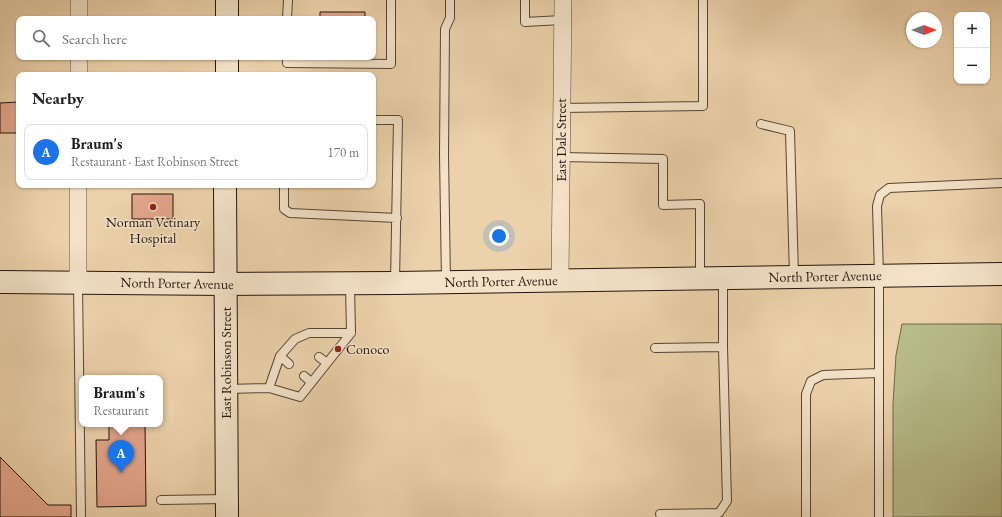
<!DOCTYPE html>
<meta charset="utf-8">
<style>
body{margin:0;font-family:"EB Garamond",serif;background:#f2f2f2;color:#202124}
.controls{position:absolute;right:12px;top:12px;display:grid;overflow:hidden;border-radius:8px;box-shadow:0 1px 3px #0004}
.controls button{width:36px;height:36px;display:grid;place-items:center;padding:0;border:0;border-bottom:1px solid #e0e0e0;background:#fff;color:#202124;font:20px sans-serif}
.compass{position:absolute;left:906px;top:12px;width:36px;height:36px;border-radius:50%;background:#fff;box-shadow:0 1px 3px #0004;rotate:90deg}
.you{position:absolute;left:499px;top:236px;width:14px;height:14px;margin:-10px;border:3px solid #fff;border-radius:50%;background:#1a73e8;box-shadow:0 0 0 6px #1a73e833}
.badge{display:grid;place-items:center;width:26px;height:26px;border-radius:50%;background:#1a73e8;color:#fff;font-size:13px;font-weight:700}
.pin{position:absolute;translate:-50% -33px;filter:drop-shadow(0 1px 2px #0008)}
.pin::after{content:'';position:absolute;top:21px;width:14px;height:12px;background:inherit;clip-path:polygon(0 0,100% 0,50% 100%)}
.popup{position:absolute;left:79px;top:375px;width:84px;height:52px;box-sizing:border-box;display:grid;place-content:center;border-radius:8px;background:#fff;filter:drop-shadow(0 1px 3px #0005);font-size:13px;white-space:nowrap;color:#757577}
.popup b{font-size:15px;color:#202124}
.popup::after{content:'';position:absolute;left:50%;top:100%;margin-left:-8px;border:8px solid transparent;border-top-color:#fff}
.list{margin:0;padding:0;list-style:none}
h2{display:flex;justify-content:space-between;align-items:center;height:52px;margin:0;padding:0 16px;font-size:17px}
h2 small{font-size:13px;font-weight:400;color:#757577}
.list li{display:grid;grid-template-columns:26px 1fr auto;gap:12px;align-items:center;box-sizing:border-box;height:56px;margin:0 8px 8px;padding:0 8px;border:1px solid #e0e0e0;border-radius:8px}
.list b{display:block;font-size:15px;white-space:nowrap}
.list p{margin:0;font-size:13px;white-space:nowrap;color:#757577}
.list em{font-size:13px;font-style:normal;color:#757577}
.icon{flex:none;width:22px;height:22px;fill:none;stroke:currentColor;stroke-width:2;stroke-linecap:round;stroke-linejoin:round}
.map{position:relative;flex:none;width:1002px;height:517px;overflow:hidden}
.search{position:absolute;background:#fff;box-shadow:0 1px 3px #0004;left:16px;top:16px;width:360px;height:44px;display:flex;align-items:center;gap:10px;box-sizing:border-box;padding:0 14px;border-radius:8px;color:#757577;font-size:15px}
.panel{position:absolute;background:#fff;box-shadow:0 1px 3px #0004;left:16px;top:72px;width:360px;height:116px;border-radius:8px}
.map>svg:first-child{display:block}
.green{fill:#b7bc89;stroke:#6d684a}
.building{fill:#e4a68c;stroke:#23150b}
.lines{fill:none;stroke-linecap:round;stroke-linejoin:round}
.lane-casing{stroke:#543;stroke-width:10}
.street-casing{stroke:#543;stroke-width:18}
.secondary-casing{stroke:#23150b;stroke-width:24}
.lane{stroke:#f3e2c8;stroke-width:8}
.street{stroke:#f3e2c8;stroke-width:17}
.secondary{stroke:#f3e2c8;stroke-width:22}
.poi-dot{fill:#8f2418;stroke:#f3e2c8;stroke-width:1.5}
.labels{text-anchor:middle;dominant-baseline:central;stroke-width:3;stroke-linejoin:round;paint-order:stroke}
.street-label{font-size:14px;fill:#23150b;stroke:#f3e2c8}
.poi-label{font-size:14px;fill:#23150b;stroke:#f3e2c8}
</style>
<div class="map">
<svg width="1002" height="517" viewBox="0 0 1002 517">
<rect width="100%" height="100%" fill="#ecd2ab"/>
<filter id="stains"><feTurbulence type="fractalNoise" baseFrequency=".005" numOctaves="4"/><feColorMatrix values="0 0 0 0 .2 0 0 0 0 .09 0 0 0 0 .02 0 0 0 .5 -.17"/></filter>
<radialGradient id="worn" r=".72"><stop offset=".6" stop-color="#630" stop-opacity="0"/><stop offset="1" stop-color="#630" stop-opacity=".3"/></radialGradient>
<path class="green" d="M902 324H1002V517H893V404L896 355Z"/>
<path class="building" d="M320 12H365V19H320Z
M19 102V133H0V103Z
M373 155H374V183H373Z
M132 194H173V219H132Z
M109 424H145L146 506 97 507 96 440H109Z
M0 457 48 505H71V517H0Z"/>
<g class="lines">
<defs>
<path id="lane" d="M525 0V22L562 20
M287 19 288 0
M287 57V63L391 64V0
M561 108 703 106V0
M373 120H398L395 282
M761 124 790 131 794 276
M561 157 663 159V205L700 204V278
M284 185V209L290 213 397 218
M446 282 444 154 445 29 450 18V0
M78 284 81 517
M655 348 723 347
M280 356 289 364
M319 357 327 363
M304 376 311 382
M269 388 300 397 351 333
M227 389 269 388 280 356 295 339 309 333H351L350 285
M161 500 226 499
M660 514 719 513 727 501 723 347V278
M806 517V394L811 381 823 375 878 373
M879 517V275L877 206 880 195 889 188 1002 183"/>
<path id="street" d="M79 19V0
M79 75V57
M560 280 563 0
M78 282V185"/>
<path id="secondary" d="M227 0V19
M227 75V57
M225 185 227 517
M0 282 225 284 395 283 1002 274"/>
</defs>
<use href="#lane" class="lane-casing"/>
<use href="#street" class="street-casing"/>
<use href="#secondary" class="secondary-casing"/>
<use href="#lane" class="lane"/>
<use href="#street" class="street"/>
<use href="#secondary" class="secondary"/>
</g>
<g class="poi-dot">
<circle cx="153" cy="207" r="4"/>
<circle cx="338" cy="349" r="4"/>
</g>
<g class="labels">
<g class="street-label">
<text transform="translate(561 140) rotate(-90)">East Dale Street</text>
<text transform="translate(825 276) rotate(-1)">North Porter Avenue</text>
<text transform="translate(501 281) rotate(-1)">North Porter Avenue</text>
<text transform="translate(177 283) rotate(1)">North Porter Avenue</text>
<text transform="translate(226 363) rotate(-90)">East Robinson Street</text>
</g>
<g class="poi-label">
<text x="153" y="222">Norman Vetinary<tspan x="153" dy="16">Hospital</tspan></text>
<text x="346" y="349" text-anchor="start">Conoco</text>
</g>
</g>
<rect width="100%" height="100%" filter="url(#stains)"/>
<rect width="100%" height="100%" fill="url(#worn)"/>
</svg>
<div class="controls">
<button>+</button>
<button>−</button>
</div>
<svg class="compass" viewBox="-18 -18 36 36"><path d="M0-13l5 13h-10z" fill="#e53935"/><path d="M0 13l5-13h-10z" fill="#757577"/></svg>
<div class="you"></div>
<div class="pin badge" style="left:121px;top:473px">A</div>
<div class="popup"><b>Braum's</b>Restaurant</div>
<div class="search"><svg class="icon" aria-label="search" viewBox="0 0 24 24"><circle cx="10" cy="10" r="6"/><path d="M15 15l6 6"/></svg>Search here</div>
<section class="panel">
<h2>Nearby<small></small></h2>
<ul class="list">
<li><span class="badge">A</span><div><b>Braum's</b><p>Restaurant · East Robinson Street</p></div><em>170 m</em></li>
</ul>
</section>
</div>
